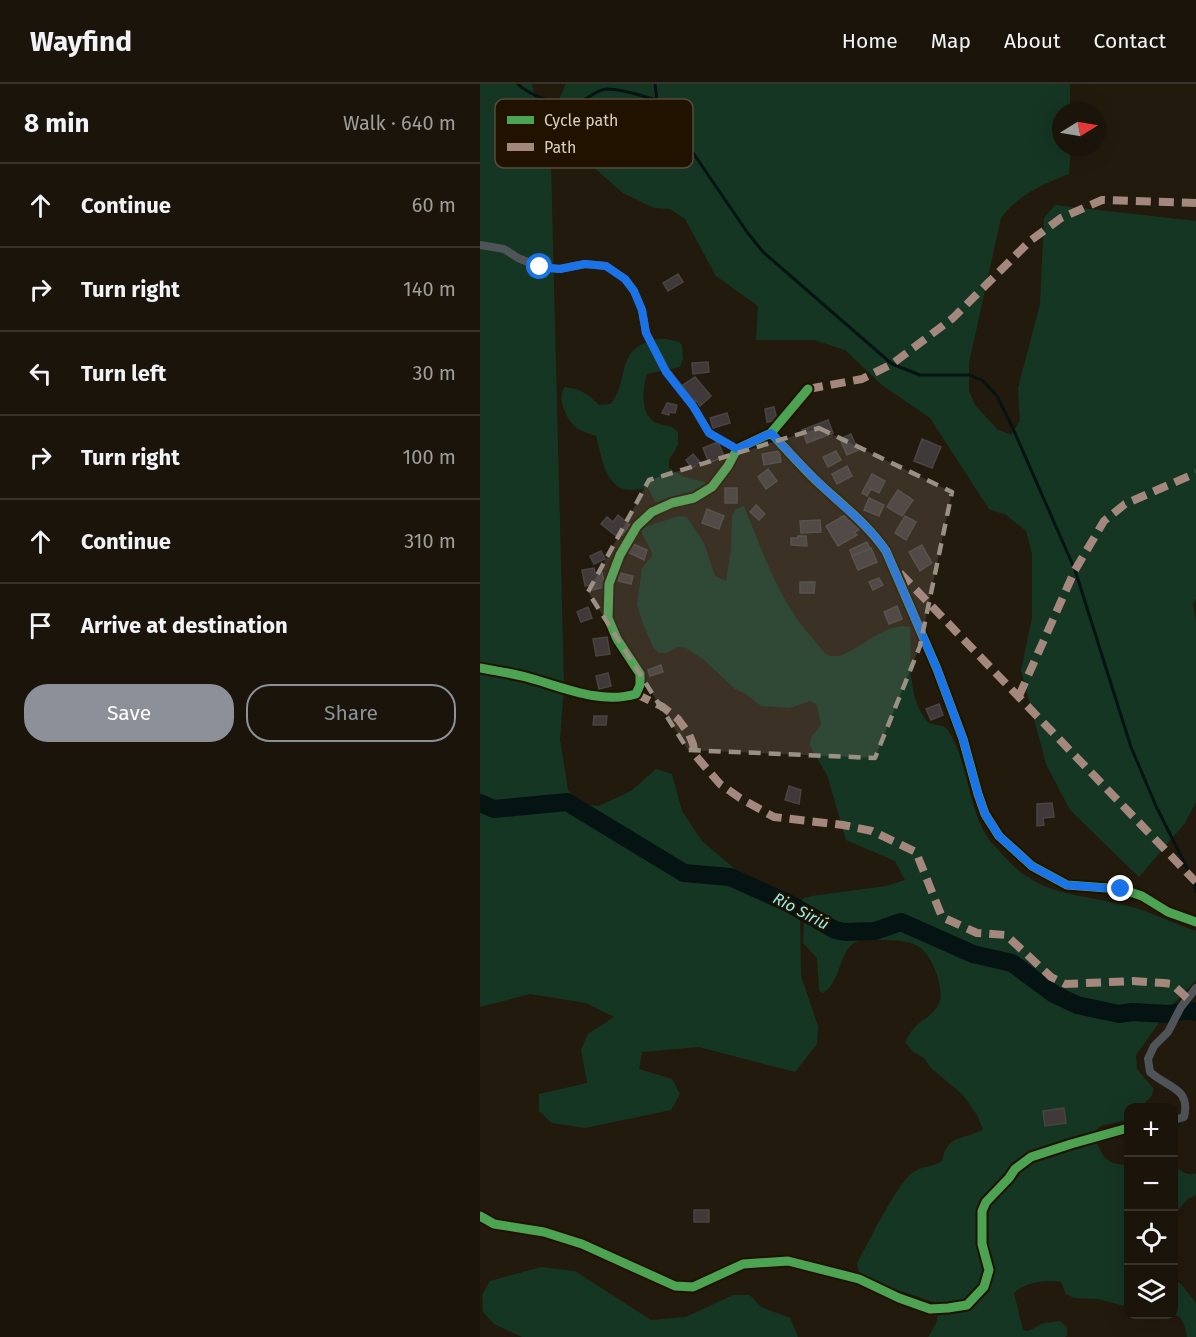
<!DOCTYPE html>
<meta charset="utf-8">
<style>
body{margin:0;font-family:"Fira Sans",sans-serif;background:#272118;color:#f1f3f6}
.controls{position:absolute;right:18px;bottom:18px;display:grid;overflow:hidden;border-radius:12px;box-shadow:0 6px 24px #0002}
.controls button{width:54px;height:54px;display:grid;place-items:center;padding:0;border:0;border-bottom:2px solid #38332b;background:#1a140a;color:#f1f3f6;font:30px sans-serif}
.compass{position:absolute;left:572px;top:18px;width:54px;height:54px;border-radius:50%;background:#1a140a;box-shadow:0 6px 24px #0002;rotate:79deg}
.stop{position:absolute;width:18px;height:18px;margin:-14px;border:4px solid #1a73e8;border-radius:50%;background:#fff}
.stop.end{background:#1a73e8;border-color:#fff;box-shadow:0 2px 6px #0008}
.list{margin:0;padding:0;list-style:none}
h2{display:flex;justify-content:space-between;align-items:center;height:78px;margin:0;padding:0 24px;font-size:26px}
h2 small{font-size:20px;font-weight:400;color:#9f9e9c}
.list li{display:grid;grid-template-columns:39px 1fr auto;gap:18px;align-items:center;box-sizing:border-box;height:84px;padding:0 24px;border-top:2px solid #38332b}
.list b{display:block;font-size:22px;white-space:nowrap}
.list em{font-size:20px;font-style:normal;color:#9f9e9c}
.actions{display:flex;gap:12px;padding:18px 24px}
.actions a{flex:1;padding:14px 0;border:2px solid #8c9099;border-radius:24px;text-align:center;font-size:21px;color:#8c9099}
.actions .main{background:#8c9099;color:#fff}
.icon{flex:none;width:33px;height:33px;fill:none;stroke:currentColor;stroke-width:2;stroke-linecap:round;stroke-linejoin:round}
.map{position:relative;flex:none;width:716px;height:1253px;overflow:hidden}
header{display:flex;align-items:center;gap:36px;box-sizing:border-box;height:84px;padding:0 30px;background:#1a140a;border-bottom:2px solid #38332b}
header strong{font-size:28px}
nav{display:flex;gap:33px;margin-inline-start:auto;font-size:21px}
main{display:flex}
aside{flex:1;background:#1a140a}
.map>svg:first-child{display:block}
.green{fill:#163624}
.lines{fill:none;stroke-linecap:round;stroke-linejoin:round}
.stream{stroke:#051312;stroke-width:3}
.river{stroke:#051312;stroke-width:18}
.building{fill:#403939;stroke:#494441;stroke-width:1.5}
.street{stroke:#4e5457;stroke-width:8}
.quiet{stroke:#a5887d;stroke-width:8;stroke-dasharray:15 8;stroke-linecap:butt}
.cycleway-casing{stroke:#211200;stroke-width:13}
.cycleway{stroke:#4ca352;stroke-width:9}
.route{stroke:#1a73e8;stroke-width:8}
.marked{fill:#9a9084;fill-opacity:0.2;stroke:#9a9084;stroke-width:4.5;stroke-dasharray:12 8;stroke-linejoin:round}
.labels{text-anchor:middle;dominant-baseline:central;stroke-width:4.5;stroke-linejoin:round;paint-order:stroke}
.water-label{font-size:16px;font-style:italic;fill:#90f0f2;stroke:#211200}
.key{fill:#211200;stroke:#584b3a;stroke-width:1.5}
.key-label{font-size:16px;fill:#dacfc3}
</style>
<header>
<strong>Wayfind</strong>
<nav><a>Home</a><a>Map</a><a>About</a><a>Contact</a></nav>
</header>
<main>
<aside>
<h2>8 min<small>Walk · 640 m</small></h2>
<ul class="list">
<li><svg class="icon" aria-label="ahead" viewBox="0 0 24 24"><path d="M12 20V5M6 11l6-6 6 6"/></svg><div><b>Continue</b></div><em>60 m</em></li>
<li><svg class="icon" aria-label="right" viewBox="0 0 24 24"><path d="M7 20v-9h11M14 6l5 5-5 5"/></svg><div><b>Turn right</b></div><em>140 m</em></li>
<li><svg class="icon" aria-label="left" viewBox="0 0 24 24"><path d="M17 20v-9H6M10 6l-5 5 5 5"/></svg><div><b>Turn left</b></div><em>30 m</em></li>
<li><svg class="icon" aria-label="right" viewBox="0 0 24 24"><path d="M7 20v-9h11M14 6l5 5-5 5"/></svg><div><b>Turn right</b></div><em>100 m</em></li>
<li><svg class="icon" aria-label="ahead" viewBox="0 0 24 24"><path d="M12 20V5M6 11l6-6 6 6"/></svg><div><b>Continue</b></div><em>310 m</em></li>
<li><svg class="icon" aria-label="arrive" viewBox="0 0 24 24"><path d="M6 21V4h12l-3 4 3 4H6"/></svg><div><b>Arrive at destination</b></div></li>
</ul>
<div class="actions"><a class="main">Save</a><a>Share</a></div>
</aside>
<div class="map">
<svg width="716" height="1253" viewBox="0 0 716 1253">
<rect width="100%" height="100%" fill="#231a0e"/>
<path class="green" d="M0 0H52L71 82 84 602 80 655 88 706 100 720 119 722 151 707 176 685 192 690 202 727 222 757 276 803 309 821 320 836 321 892 338 942 337 960 315 988 219 963 162 968 159 985 192 995 200 1010 191 1026 105 1044 72 1039 59 1027V1010L107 999 101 966 108 950 134 933 106 919 50 910 0 923Z
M86 0H590V27H581V63H591L589 90C563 100 538 111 521 134L489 279V307L495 321 517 345 531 351 540 337 538 304 560 220 564 134 575 121 716 137V515L713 520 716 537V718L705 739 659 793 590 726 566 680 541 586 552 534V470L546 447 526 431 509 425 450 334 402 301 365 266 334 256H276L278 222 236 192 205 135 190 125 174 124 143 109 79 53 74 38 76 22Z
M178 255H186L199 258 202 261 203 275 200 283 167 290C163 302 160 328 173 337 181 343 193 339 198 349V361L189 376V384L204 393 225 398 226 401C217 409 209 407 198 411 189 414 185 419 175 418L168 404C160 405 151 407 144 405 124 400 121 368 116 352 111 350 103 348 98 345 88 338 75 314 85 303 101 305 108 310 119 321L131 320C152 291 133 265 178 255Z
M264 422C283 469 300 519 334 556 338 560 342 567 346 570 351 573 359 573 364 570 384 562 407 538 430 543 432 575 426 609 446 636 451 643 460 639 466 644 471 649 474 658 477 664 489 692 490 725 506 751 509 757 516 763 520 768 560 815 598 808 652 823 674 829 694 840 716 847V896L688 926 656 971 657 985 674 1005 671 1013 660 1023 648 1024V1034L646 1036 621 1042 614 1048C619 1068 625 1083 648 1080V1223L618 1215 594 1214 586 1210 581 1198C567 1195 545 1198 534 1209L543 1246 548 1247 564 1239 580 1237 587 1243V1251L585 1253H448C456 1240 462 1233 453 1218L409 1203 379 1188 377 1180C387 1161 419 1095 435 1087 443 1082 453 1083 462 1077 467 1049 484 1057 503 1045L497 1031 483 1011 451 984 444 974 433 968 425 958C428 953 431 947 435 943 444 934 457 929 460 916 463 900 453 876 442 865 432 856 414 856 402 856 393 855 382 854 374 859 359 868 361 898 343 909L339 907 337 874 323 859 324 839 319 820 324 814 332 812 406 802 425 796 415 777 366 756 347 691 330 662 331 653 341 641 337 621 330 617 310 624 281 622 266 610 255 605 224 576 206 564 198 563 187 569H179L173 563 163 540 157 521 162 484 172 472C171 462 163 455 161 446L164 443 199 432 207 433 224 459 235 492 246 497 251 465 252 432 256 425Z
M694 1081C700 1086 707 1093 716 1089V1111L708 1115 694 1130Z
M61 1183 95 1187 171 1236 206 1233 253 1211H270L281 1223 310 1234 318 1253H42L14 1240 3 1228 2 1211 10 1197Z
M694 1195 701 1200 716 1219V1253H707C705 1244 704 1233 694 1230Z"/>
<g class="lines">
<path class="stream" d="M38 0C46 9 81 24 93 21 106 18 113 6 127 5 143 5 161 12 177 16
M175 0 177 16 267 148 283 168 412 280 440 291H490L503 297 517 312 531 340 595 486 651 663 676 722 712 794 716 807"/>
<path class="river" d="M0 719 14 725 87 718 204 789 250 793 308 819 355 846 365 848 395 847 421 838 493 870 532 879 574 910 597 921 639 930 652 928 689 930 708 926 716 928"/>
</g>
<path class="building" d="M198 190 203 198 188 207 183 199Z
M228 278 229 288 213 290 212 279Z
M215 293 231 312 220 322 216 316 213 319 200 303Z
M187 319 197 321 195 329 189 328V331L182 329Z
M294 323 297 336 287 338 285 325Z
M247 329 250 339 233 344 230 334Z
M348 336 353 349 327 359 322 346Z
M371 350 378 366 367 371 360 355Z
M442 355 461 363 452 384 434 377Z
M238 358 244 372 229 379 223 364Z
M299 367 301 378 284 381 282 370Z
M356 367 361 376 348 383 343 373Z
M213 370 220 378 212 384 206 376Z
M367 382 372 392 357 400 352 390Z
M288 385 297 397 286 405 278 393Z
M392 390 405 397 399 409 391 405 387 412 382 409Z
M245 404H257V419H245Z
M418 406 433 416 422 432 407 423Z
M389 414 404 421 399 432 384 426Z
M276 421 285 430 279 436 270 428Z
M227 425 244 432 239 445 222 439Z
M138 431 150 441 142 451 139 448 136 452 121 440 127 433 133 438Z
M365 431 368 437 373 434 379 446 375 448 377 451 358 462 346 442Z
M425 432 436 438 426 456 415 449Z
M340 436 341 448 321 449 320 437Z
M318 452H326L327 462 311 461V454H318Z
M387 458 390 465 372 472 370 466Z
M153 460 167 466 164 476 149 469Z
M442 461 452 479 440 487 429 468Z
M391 464 397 478 378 486 372 472Z
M121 467 125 475 114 480 110 472Z
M114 484 115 489 122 488 125 503 112 506 111 501 105 502 102 486Z
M140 489 153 492 151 500 138 497Z
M399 494 403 501 393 506 389 498Z
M320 498H335L334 509H320Z
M417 522 422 535 409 540 404 528Z
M108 523 112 534 101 538 97 528Z
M127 553 130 570 116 572 113 555Z
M181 581 183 588 170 592 168 586Z
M128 589 131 602 119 605 116 592Z
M459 620 463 631 451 636 446 625Z
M114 632H127L126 641H113Z
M309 702 321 706 319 720 305 716Z
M572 719 574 733 563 734 564 741 557 742V720Z
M584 1024 586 1039 565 1042 563 1027Z
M214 1126H229V1138H214Z"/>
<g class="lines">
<path class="street" d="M0 161 24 165 38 174 60 183 79 185 105 180 126 182 145 195 154 207 162 226 166 249 186 287 213 322 229 349 257 365
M291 349C308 367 325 387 343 403 366 424 389 442 406 467L457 585 483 655 498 710 505 730 519 752 552 782 587 801 641 805 662 812 688 828 716 838
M0 584C15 587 31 589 46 593 80 602 120 621 156 610L160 601V590L137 555 128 534 129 500 140 471 157 442 172 428 192 419 214 414 232 403 248 382 257 365 291 349 328 305
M694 1036 704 1033C711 1004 688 1004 670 988L668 975 674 962 688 948 701 923 716 904
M0 1132 14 1140 64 1148 102 1160 195 1202 213 1203 263 1180 308 1177 379 1195 419 1214 450 1225 468 1224 487 1221 504 1203 509 1186 502 1160V1127L506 1118 529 1094 535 1085 551 1073 591 1060 648 1044"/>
<path class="quiet" d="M328 305 382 295 412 280 473 234 550 157 581 134 622 116 716 119
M420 489 716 798
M156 610 183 623 198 635 209 650 213 660 215 671 240 700 260 714 294 733 363 741 392 747 436 768 462 833 497 849 526 851 571 893 585 900 653 897 684 899 692 900 707 914
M539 612 595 486 624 437 645 420 716 389"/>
<defs>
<path id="cycleway" d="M291 349C308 367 325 387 343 403 366 424 389 442 406 467L457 585 483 655 498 710 505 730 519 752 552 782 587 801 641 805 662 812 688 828 716 838
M0 584C15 587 31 589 46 593 80 602 120 621 156 610L160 601V590L137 555 128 534 129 500 140 471 157 442 172 428 192 419 214 414 232 403 248 382 257 365 291 349 328 305
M0 1132 14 1140 64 1148 102 1160 195 1202 213 1203 263 1180 308 1177 379 1195 419 1214 450 1225 468 1224 487 1221 504 1203 509 1186 502 1160V1127L506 1118 529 1094 535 1085 551 1073 591 1060 648 1044"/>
</defs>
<use href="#cycleway" class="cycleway-casing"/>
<use href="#cycleway" class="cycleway"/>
</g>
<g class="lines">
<path class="route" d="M60 183 80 185 105 180 126 182 145 195 154 207 162 226 166 249 186 288 213 322 229 349 257 365 291 349C307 366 323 384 340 400 363 423 388 440 406 467L457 585 483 655 498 710 505 730 519 752 552 782 587 801 641 805"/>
</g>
<path class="marked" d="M339 344 472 408 440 562 395 674 208 666 108 508 169 396Z"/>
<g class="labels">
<g class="water-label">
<text transform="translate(321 827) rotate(28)">Rio Siriú</text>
</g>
</g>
<rect x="15" y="15" width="198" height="69" rx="9" class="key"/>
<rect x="27" y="32" width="27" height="8" fill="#4ca352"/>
<rect x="27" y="59" width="27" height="8" fill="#a5887d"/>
<g class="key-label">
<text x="64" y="42">Cycle path</text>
<text x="64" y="69">Path</text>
</g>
</svg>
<div class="controls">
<button>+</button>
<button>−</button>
<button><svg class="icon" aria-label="locate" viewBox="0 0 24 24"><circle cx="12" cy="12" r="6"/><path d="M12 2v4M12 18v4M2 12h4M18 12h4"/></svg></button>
<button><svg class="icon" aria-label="layers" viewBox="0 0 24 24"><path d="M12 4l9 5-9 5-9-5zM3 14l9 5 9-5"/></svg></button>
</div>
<svg class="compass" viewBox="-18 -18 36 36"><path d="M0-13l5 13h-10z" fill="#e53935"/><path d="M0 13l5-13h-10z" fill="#9f9e9c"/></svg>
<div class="stop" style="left:60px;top:183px"></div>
<div class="stop end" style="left:641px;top:805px"></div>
</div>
</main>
